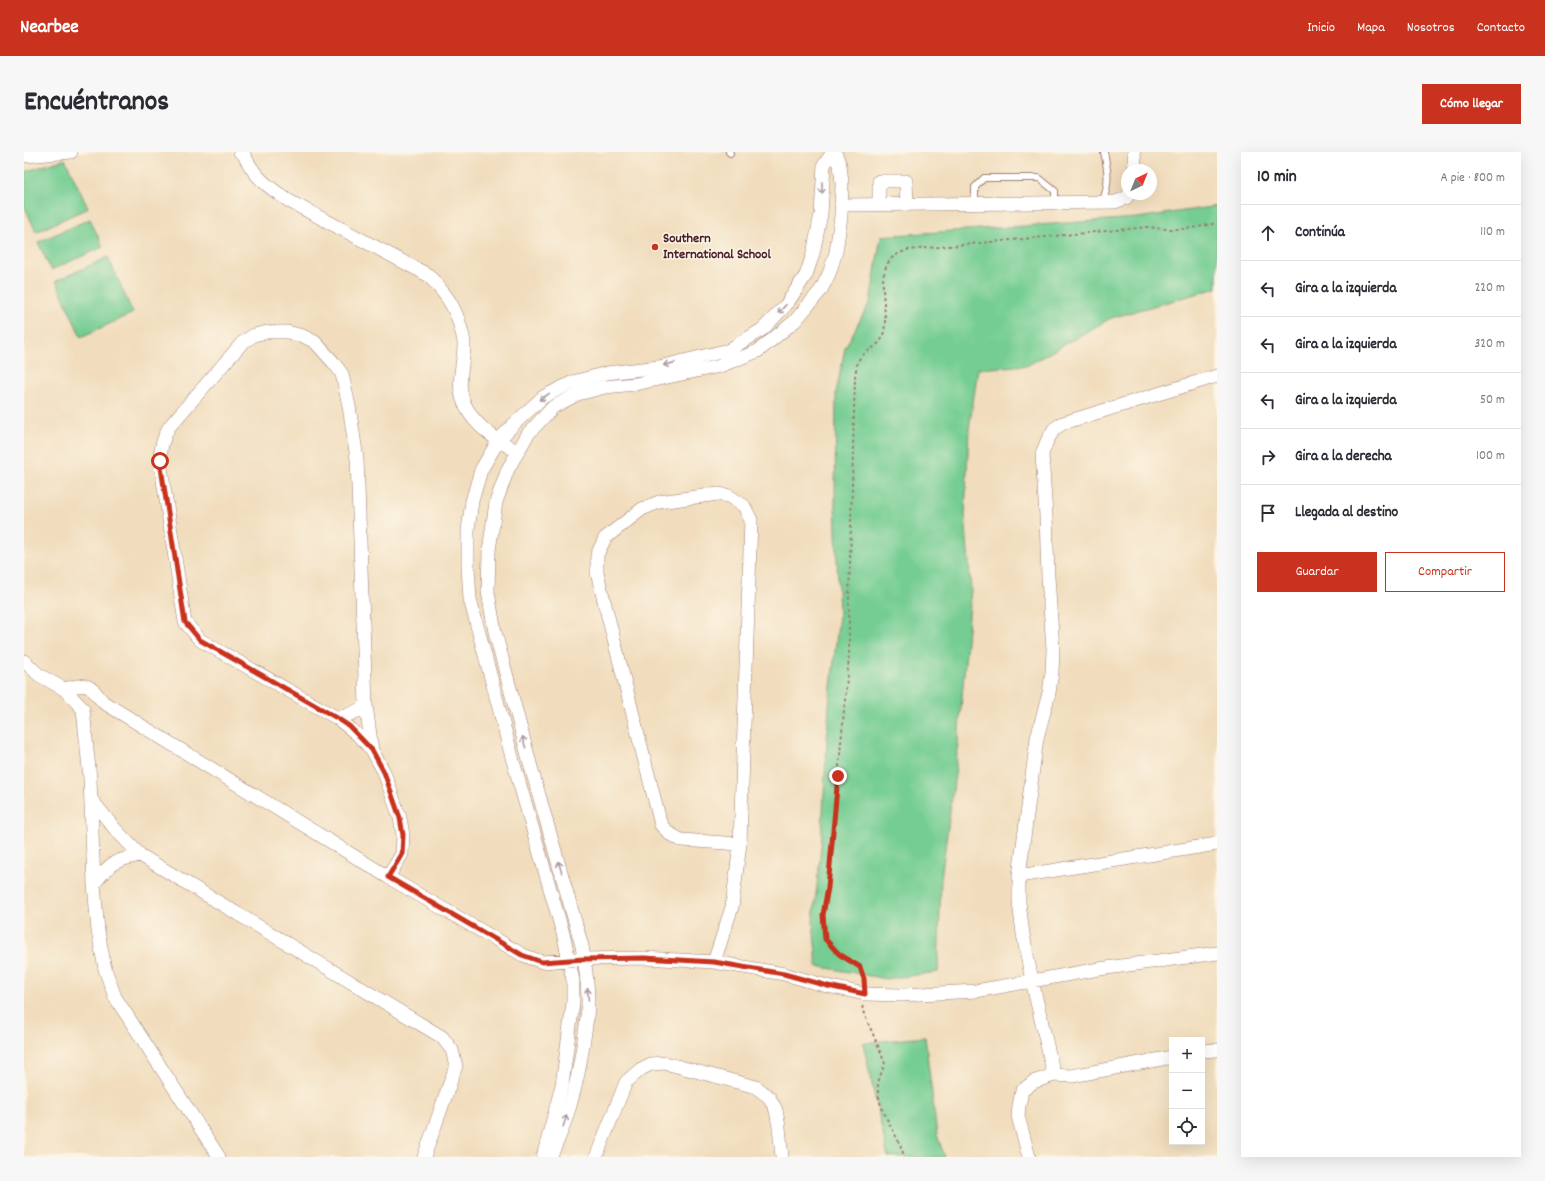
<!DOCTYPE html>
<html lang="es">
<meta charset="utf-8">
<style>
body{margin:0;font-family:Dekko,sans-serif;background:#f7f7f7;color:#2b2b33}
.controls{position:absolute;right:12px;bottom:12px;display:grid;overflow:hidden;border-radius:0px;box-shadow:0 4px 16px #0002}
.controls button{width:36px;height:36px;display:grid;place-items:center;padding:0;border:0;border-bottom:1px solid #e1e1e2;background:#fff;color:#2b2b33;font:20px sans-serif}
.compass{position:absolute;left:1097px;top:12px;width:36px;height:36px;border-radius:50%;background:#fff;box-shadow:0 4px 16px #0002;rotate:43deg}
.stop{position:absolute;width:12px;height:12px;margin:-9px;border:3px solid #c8321e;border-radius:50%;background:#fff}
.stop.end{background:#c8321e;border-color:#fff;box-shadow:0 1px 4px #0008}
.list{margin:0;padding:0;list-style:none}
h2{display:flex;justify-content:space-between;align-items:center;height:52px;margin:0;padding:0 16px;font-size:17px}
h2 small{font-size:13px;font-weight:400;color:#7c7c81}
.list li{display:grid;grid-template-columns:26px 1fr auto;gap:12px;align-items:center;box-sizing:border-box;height:56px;padding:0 16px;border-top:1px solid #e1e1e2}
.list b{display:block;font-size:15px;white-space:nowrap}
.list em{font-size:13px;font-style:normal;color:#7c7c81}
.actions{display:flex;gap:8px;padding:12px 16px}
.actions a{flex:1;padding:9px 0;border:1px solid #c8321e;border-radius:0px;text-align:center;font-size:14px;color:#c8321e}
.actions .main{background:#c8321e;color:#fff}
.icon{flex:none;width:22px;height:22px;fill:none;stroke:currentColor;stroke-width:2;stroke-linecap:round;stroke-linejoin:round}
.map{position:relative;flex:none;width:1193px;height:1005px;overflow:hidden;border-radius:0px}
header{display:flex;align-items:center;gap:24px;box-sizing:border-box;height:56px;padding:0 20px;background:#c8321e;color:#fff}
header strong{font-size:19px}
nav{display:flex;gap:22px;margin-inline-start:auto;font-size:14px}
.intro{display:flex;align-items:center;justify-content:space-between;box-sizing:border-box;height:96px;padding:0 24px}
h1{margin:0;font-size:28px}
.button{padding:10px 18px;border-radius:0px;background:#c8321e;color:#fff;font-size:14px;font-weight:700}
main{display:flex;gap:24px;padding:0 24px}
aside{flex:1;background:#fff;border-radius:0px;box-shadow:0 4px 16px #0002}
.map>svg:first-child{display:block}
.grass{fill:#74cd93;stroke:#5f765f}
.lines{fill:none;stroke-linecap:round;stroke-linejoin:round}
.lane-casing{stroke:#9e7e74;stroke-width:8}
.street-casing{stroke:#9e7e74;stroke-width:14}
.path{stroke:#9e7e74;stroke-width:2;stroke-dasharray:3 3;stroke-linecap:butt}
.lane{stroke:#fff;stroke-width:6}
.street{stroke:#fff;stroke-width:13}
.oneway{stroke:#ae9aa0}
.route{stroke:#c8321e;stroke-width:5}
.poi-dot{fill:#c8321e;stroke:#fcf5e5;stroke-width:1.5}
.labels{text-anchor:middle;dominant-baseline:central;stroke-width:3;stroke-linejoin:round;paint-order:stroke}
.poi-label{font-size:14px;font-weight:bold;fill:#4a1f2b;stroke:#fcf5e5;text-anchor:start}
</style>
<header>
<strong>Nearbee</strong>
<nav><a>Inicio</a><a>Mapa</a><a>Nosotros</a><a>Contacto</a></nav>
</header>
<div class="intro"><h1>Encuéntranos</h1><a class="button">Cómo llegar</a></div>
<main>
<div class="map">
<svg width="1193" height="1005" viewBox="0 0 1193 1005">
<rect width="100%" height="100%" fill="#fcf5e5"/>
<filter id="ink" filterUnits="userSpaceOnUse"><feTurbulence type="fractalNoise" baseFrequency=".025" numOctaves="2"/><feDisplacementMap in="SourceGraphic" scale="8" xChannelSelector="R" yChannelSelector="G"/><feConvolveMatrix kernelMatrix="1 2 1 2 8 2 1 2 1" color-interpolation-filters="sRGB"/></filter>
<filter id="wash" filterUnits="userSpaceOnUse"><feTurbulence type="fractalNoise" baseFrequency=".012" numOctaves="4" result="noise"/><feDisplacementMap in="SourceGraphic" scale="16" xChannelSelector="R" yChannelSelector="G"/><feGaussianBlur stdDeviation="0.9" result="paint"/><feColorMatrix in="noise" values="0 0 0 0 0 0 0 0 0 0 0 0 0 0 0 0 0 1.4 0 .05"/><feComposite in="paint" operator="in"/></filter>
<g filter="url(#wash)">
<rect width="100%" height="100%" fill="#f1ddbd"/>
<path class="grass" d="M41 7 64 56 12 80 0 53V20Z
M1193 54V136L1087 166 1004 213 954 217 945 277 941 363 947 437 944 477 931 623 917 726 914 820 862 827 793 814 789 769 797 695 805 553 815 463 811 351 812 241 821 196 846 150 857 84 1113 66Z
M66 67 79 95 27 118 14 90Z
M84 105 109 161 57 185 32 129Z
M901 885 913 983 921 1005H864L839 891Z"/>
</g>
<g filter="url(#ink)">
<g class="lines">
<defs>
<path id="lane" d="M705 0 706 1
M1078 51C1086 32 1084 19 1080 0
M951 52V35L960 26H1015L1031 39V51"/>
<path id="street" d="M216 0 219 1C230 25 243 34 265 49L404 123C420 140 431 153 437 177 438 181 440 187 440 192 440 215 430 234 443 257 454 277 475 289 494 300
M1110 0 1111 18
M0 4 47 0
M817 53 1091 50 1102 46 1105 42
M855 53V29H882L883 53
M0 509 15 523 40 537 59 557 66 627 70 732 74 779 81 817 91 845 195 1005
M40 537C64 531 64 531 79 550L364 725 499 803 518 810 560 807 620 806 690 810 760 822 803 834 841 842 878 843 952 839 1075 817 1193 801
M313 566C324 564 333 560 342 553
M348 598 342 553 333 307 325 254 318 222 310 211 291 190 279 184 263 180H243L230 183 218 191 145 275C139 286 136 296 136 309L161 470 176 488 313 566 334 583 348 598 360 620 376 666 379 683 378 702 364 725
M67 647 91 677 116 703 418 885 428 898 432 914 400 1005
M995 724 1193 692
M70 732C87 710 89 709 116 703
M690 810 708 755 716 692 727 368 720 354 705 344 694 342 635 350 618 357 581 386 573 403V421L637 673 646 682 657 688 716 692
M1178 899 1193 898
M1030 923 1008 829 999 782 995 750V724L1013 586 1025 541 1028 520 1029 497 1024 425 1022 364 1018 302 1023 289 1030 277 1039 271 1193 224
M519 1005 538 933 549 851V828L540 785 489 609 446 447 444 415V378L448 349 457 318 474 289 489 273 519 245 549 230 583 221 635 215 705 198 739 177 762 153 782 123 789 102 797 62 800 13 809 0
M526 1005C544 970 553 933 559 894 561 879 564 864 564 849 564 830 561 812 558 794L507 615 471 480 464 440 465 399 472 350 484 317 504 282 529 255 554 242 581 235 611 232 696 214 734 199 771 169 797 138 805 122 812 100 817 64 818 31 816 13 811 0
M572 1005 602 930 617 917 627 912 641 911 732 935 745 945 752 958 755 975 758 1005
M1005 1005 994 964 995 954 998 939 1009 930 1030 923 1048 924 1148 905"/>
</defs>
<use href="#lane" class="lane-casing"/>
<use href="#street" class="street-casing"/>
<path class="path" d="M840 831 836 815C830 811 821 807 815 802 792 784 799 760 804 735L825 504V445L831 225C832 220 832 213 834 209 839 199 854 196 858 186 868 163 848 124 869 105 872 102 879 100 883 98L1124 75C1152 79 1166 77 1193 71
M839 854 838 857 855 896 861 912C858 919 855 926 854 933 852 959 875 981 880 1005"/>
<use href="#lane" class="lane"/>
<use href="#street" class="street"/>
</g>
<defs><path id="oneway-shaft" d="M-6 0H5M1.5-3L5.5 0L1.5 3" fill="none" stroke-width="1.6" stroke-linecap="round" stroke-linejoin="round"/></defs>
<g class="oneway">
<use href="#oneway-shaft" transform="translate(798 36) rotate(92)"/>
<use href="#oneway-shaft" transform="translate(758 157) rotate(133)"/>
<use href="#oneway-shaft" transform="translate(645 212) rotate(167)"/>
<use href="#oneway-shaft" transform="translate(520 245) rotate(147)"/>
<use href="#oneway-shaft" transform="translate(500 590) rotate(-105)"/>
<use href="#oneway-shaft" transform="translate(536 715) rotate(-106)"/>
<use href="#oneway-shaft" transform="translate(564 842) rotate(-94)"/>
<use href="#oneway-shaft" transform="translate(541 969) rotate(-72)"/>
</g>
</g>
<g class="lines" filter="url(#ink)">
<path class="route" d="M136 309 161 470 176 488 313 566 325 574 348 598 360 620 376 666 379 683 378 702 364 725 498 803 518 810 560 807 620 806 690 810 760 822 804 834 841 842 840 827 836 815 815 802 801 787 799 763 804 735 814 624"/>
</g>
<circle class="poi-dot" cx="631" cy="95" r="4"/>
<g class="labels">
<g class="poi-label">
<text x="639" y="87">Southern<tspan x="639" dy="16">International School</tspan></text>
</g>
</g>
</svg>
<div class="controls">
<button>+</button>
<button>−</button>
<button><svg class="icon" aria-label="locate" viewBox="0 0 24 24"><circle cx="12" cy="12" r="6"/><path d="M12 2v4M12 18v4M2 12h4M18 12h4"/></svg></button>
</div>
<svg class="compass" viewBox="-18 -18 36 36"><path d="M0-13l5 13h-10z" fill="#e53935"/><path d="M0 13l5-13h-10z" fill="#7c7c81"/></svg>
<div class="stop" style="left:136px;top:309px"></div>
<div class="stop end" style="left:814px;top:624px"></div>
</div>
<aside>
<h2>10 min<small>A pie · 800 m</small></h2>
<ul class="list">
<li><svg class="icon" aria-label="ahead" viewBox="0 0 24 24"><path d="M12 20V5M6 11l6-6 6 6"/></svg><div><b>Continúa</b></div><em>110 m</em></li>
<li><svg class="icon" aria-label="left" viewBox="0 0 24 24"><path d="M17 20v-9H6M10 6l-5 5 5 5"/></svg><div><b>Gira a la izquierda</b></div><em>220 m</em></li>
<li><svg class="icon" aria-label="left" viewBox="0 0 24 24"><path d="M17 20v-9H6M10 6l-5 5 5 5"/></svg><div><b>Gira a la izquierda</b></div><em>320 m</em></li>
<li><svg class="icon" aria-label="left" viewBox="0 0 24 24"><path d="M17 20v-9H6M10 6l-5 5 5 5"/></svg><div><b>Gira a la izquierda</b></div><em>50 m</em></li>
<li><svg class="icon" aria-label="right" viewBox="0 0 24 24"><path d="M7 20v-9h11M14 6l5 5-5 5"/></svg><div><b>Gira a la derecha</b></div><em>100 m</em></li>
<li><svg class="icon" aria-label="arrive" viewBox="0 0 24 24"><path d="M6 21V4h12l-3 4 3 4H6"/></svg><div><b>Llegada al destino</b></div></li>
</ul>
<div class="actions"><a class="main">Guardar</a><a>Compartir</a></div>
</aside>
</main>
